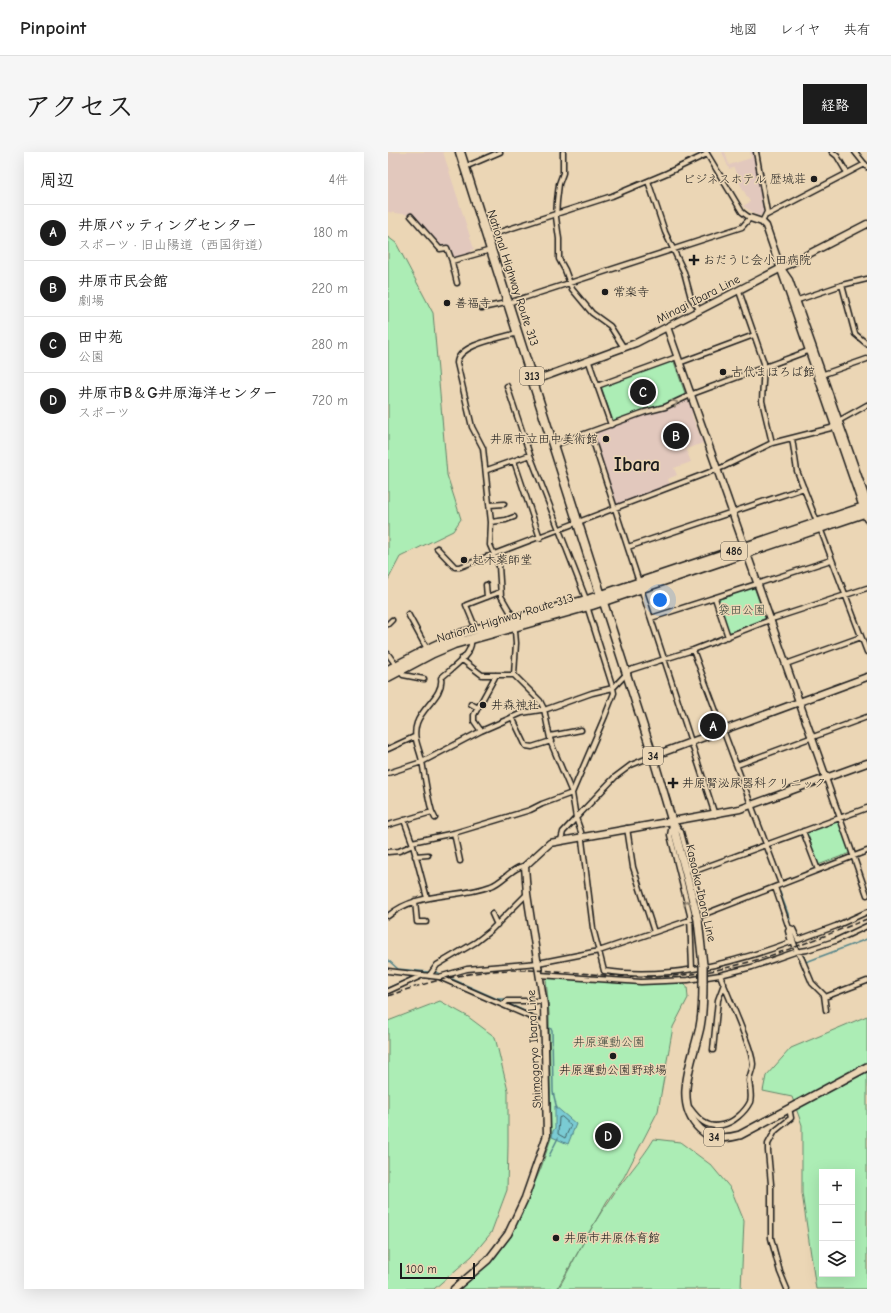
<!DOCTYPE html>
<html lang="ja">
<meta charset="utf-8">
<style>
body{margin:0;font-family:"Comic Neue","Klee One",sans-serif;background:#f6f6f6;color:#222}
.controls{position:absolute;right:12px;bottom:12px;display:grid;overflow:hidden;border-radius:0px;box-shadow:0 4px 16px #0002}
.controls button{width:36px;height:36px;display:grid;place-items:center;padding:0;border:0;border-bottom:1px solid #e0e0e0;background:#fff;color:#222;font:20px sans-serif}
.scale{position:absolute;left:12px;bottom:10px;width:75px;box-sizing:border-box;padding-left:4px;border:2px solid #1c1c1c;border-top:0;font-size:11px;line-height:14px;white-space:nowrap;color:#1c1c1c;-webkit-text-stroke:3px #ebd6b5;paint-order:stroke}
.you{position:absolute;left:272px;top:448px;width:14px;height:14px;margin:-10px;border:3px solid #fff;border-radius:50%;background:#1a73e8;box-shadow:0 0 0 6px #1a73e833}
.badge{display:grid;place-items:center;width:26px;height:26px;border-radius:50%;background:#1c1c1c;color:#fff;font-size:13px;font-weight:700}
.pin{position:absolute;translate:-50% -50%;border:2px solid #fff;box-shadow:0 1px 4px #0006}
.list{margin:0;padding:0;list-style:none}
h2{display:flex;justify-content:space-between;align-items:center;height:52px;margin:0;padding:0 16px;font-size:17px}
h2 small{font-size:13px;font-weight:400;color:#767676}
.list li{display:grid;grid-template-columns:26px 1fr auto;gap:12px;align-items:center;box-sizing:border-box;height:56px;padding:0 16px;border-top:1px solid #e0e0e0}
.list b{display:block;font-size:15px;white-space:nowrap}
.list p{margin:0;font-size:13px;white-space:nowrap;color:#767676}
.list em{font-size:13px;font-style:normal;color:#767676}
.icon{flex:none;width:22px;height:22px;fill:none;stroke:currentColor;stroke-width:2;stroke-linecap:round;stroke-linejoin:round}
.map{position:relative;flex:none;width:479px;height:1137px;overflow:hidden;border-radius:0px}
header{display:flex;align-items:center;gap:24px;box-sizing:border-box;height:56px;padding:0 20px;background:#fff;border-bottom:1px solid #e0e0e0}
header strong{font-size:19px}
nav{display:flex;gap:22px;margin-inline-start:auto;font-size:14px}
.intro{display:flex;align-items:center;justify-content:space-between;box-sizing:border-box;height:96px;padding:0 24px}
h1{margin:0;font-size:28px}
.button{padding:10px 18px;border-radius:0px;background:#1c1c1c;color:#fff;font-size:14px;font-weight:700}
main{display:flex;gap:24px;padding:0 24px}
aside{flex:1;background:#fff;border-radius:0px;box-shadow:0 4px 16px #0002}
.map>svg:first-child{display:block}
.built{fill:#e2c8bd}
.green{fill:#acedb5;stroke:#648468;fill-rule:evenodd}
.water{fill:#7acbd3;stroke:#54858a}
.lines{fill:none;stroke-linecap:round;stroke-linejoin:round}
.shore{stroke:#426265;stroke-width:1}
.stream{stroke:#54858a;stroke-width:1.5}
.street-tunnel{stroke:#c2b196;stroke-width:4;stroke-dasharray:4 2;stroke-linecap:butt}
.street-casing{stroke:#1c1c1c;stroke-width:7}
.secondary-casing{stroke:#1c1c1c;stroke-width:9}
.primary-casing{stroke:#1c1c1c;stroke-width:10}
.highway-casing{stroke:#1c1c1c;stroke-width:11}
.street{stroke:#ebd6b5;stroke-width:4}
.secondary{stroke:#ebd6b5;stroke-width:6}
.primary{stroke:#ebd6b5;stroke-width:7}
.highway{stroke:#ebd6b5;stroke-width:8}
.rail{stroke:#1c1c1c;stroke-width:1.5;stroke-dasharray:6 3;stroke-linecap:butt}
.primary-bridge-casing{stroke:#1c1c1c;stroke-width:10;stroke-linecap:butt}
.primary-bridge{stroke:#ebd6b5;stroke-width:7}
.oneway{stroke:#8e8270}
.poi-dot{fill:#1c1c1c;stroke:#ebd6b5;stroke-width:1.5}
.labels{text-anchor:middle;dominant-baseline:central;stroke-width:3;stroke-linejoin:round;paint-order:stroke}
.shield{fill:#ebd6b5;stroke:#5a544a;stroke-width:1}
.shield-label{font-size:11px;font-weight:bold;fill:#1c1c1c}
.poi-label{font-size:12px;fill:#1c1c1c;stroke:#ebd6b5;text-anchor:start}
.street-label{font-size:12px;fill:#1c1c1c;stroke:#ebd6b5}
.park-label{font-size:12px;fill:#39463b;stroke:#ebd6b5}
.town-label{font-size:20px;font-weight:bold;fill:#1c1c1c;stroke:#ebd6b5}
</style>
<header>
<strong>Pinpoint</strong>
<nav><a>地図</a><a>レイヤ</a><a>共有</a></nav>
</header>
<div class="intro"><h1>アクセス</h1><a class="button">経路</a></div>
<main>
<aside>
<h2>周辺<small>4件</small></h2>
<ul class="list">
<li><span class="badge">A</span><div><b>井原バッティングセンター</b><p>スポーツ · 旧山陽道（西国街道）</p></div><em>180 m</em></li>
<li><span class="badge">B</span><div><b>井原市民会館</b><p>劇場</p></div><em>220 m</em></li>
<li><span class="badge">C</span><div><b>田中苑</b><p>公園</p></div><em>280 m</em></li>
<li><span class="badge">D</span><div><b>井原市B＆G井原海洋センター</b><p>スポーツ</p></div><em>720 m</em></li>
</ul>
</aside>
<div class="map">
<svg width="479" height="1137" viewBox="0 0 479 1137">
<rect width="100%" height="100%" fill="#ebd6b5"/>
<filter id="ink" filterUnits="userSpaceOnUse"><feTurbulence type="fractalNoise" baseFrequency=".025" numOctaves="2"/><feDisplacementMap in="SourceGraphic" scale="8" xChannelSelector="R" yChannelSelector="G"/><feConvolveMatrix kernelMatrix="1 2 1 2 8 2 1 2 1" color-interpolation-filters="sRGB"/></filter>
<g filter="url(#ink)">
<path class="built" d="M4 0H55L86 97 83 98 84 102 65 108 59 93 53 95 23 63 0 60V1Z
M334 0H337L341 13 363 6 362 0H367L377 62 370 64 355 54 362 50 352 32 346 16 341 17Z
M298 249H300L304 258V264L315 291 298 297 303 310 286 316 289 323 280 327 282 333 231 353 227 351 206 281 258 261 272 257 273 258Z"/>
<path class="green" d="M0 85 8 91 45 161 59 323 73 367 65 379 12 405 0 428Z
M285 207 298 244 277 254 263 256 225 269 213 234Z
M366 435 378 468 342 482 340 481 329 448Z
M448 669 451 671 462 701 430 713 418 682 419 680Z
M160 825 246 832 296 831 299 834 300 846 285 875 270 959 236 1025 219 1049 169 1137H71L107 1106 124 1083 153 1016 163 986 161 861 158 827Z
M52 849 79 864 107 885 120 939V993L119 1038 103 1081 84 1104 46 1137H0V869Z
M479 864V1137H428L414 1041V973L404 945 375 939 378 924 403 896ZM434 1020H464V1122H434Z
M266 987 292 990 323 1013 343 1037 356 1069 353 1137H170C187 1108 201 1076 221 1049 235 1027 253 1009 266 987Z"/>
<path class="water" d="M167 954 188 972 180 992 164 985 165 979 167 976Z"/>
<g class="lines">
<path class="shore" d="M174 965 183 973 177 986 170 982 171 966Z"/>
<path class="stream" d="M392 740 402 767
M416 804 418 810 479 787
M0 808 10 817 51 821
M64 827 141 861 154 869
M0 836 27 824
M110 847H151
M162 876 164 878 165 940 169 957
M161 1004 170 986"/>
<path class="street-tunnel" d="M259 822V828"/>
<defs>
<path id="street" d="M175 0V21L171 32 169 49 168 65 171 87V107L177 118 184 137 204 161 222 174 236 196
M368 0 379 60 374 70
M444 0 449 4 459 21
M467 0 479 15
M77 15 112 0
M260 29 277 80 296 120 303 146 312 158
M379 63 477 12
M23 64 52 97 59 96 64 109 103 98
M99 84 224 44 279 21 319 2
M64 110 69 131
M454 133 479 127
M351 139 376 211 374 249 384 291
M407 149 454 133 467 182 479 192
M94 156 123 150 354 75 362 66 354 60 318 0
M201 210 223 273
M291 211 366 183
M433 223 479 207
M119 234 142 303 198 447
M209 234 289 205
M202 280 327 663
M404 286 409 319 429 370
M166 293 257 260 277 255 307 241 420 199
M126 309 152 386
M99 318 142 303
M102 353 116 352
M103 370 118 368 126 365
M432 376 479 500
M240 395 416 336
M49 396 67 415H72L335 315 384 291 443 276 454 267 479 253
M98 433 99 445
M327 446 340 485
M20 462 39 497
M263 466 443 408
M0 472 4 468
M88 477 78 453 112 440
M305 498 393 732
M0 502 15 523 36 527
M73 507 94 523H126
M398 512 473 485
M83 552 90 556
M124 565 138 594 144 595 163 589
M93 579 86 569V563L108 523
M162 584 193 578
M0 597 26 585
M265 604 243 613 227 625 188 666 193 680 205 776 216 819C280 828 343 812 403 790L400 779 402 776 405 777 410 788 448 774 479 760
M349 613 479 565
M0 621 34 610 93 579 134 561 159 557 204 541 225 536 199 454
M438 626 479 743
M44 660 47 666
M16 668 24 690 66 681 142 658 154 652 184 641 163 591 156 557 152 549 126 523 128 491 127 479 124 463 113 444 111 414 102 393 103 370 95 296 84 275 69 211C70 192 114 186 129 181
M287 672 293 680 315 762
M0 673 44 660C39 643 37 626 34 609 31 595 24 585 29 571 34 555 56 543 53 526 63 517 86 502 83 487
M284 673 282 683 302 763 304 817
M239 676 245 715 266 780
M415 679 430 718
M66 681 72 709
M173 688 175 680 188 666 184 641 217 564 226 541 225 536 242 518 305 498 387 466 479 436
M24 690 39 746
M0 700 11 699 25 693
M27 704 40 703
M304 720 479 656
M387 735 408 797 414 807 424 831 436 843 438 858
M27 749 29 770H38
M104 762 109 773
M0 764C29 739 69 747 103 734 115 730 125 714 137 714
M0 819 51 825 115 853 119 849H156
M152 823 253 830 300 828 332 823 364 815 407 800 419 798 447 789 479 774
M41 824 49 813 88 790 102 779 139 742
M51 825 79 817 150 811 211 799 299 769 479 699
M0 839 35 823
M437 845 479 829
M115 853 145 866 157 875
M325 898 330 848 336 832
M302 956C310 967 319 977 334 973 345 971 357 960 362 950 364 944 362 935 361 929 361 923 365 918 365 912 364 900 358 888 354 877 347 859 339 841 332 823
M399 1137 392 1120 383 1086V1032L380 999V992L387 979 403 966 401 956"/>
<path id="secondary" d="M362 66 374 70 378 74 479 367
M394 118 401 128 479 350
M279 175 438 626
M145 229 248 191 479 72
M265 604 479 525
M66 1137 100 1108 120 1082 137 1046 159 983 156 853 139 742 137 714 162 691 352 657 479 611"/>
<path id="primary" d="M215 449 263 598 286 676 308 760
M310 768 315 813
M315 830C315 845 315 860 312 875 305 908 284 950 312 977 323 988 338 987 352 983L479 915"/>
<path id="highway" d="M72 0 214 447
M0 518 44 495 75 481 202 447 479 354
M0 525 45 501 66 492 204 453 479 360"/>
</defs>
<use href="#street" class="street-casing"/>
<use href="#secondary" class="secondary-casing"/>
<use href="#primary" class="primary-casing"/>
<use href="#highway" class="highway-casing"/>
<use href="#street" class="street"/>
<use href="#secondary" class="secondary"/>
<use href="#primary" class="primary"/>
<use href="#highway" class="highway"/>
<path class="rail" d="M0 844C44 828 89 817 136 818 186 818 235 828 285 824 353 819 416 792 479 767"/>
<defs>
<path id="primary-bridge" d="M308 760 310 768
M315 830V813"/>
</defs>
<use href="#primary-bridge" class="primary-bridge-casing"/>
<use href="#primary-bridge" class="primary-bridge"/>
</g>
<defs><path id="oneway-chevron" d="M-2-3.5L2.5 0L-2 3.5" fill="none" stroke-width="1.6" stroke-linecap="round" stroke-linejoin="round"/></defs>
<g class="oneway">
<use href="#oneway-chevron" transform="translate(287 251) rotate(-25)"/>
<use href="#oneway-chevron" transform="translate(299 751) rotate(-104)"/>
</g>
</g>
<g class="poi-dot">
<circle cx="426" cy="27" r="4"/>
<path d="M304 102h4v4h4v4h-4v4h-4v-4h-4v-4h4z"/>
<circle cx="217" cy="140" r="4"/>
<circle cx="59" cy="151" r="4"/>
<circle cx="335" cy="220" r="4"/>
<circle cx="218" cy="287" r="4"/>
<circle cx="76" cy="408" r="4"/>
<circle cx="95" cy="553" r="4"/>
<path d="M283 625h4v4h4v4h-4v4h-4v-4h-4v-4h4z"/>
<circle cx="225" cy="904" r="4"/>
<circle cx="168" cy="1086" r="4"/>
</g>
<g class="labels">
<g class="shield">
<rect x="132" y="215" width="24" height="18" rx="3"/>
<rect x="333" y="390" width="26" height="18" rx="3"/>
<rect x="255" y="595" width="20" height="18" rx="3"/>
<rect x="316" y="976" width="20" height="18" rx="3"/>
</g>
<g class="shield-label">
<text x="144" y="224">313</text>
<text x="346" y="399">486</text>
<text x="265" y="604">34</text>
<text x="326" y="985">34</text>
</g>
<g class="poi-label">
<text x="418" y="27" text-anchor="end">ビジネスホテル 歴城荘</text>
<text x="315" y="108">おだうじ会小田病院</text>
<text x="225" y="140">常楽寺</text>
<text x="67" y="151">善福寺</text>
<text x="343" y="220">古代まほろば館</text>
<text x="210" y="287" text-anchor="end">井原市立田中美術館</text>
<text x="84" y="408">起木薬師堂</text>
<text x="103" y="553">井森神社</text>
<text x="294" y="631">井原腎泌尿器科クリニック</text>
<text x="225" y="918" text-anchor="middle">井原運動公園野球場</text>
<text x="176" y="1086">井原市井原体育館</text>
</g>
<g class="street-label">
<text transform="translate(125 126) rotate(72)">National Highway Route 313</text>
<text transform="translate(310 147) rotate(-27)">Minagi Ibara Line</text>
<text transform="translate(117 466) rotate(-17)">National Highway Route 313</text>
<text transform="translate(313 741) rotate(77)">Kasaoka Ibara Line</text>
<text transform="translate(146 897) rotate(-93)">Shimogoryo Ibara Line</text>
</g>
<g class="park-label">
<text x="354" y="458">袋田公園</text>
<text x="221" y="890">井原運動公園</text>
</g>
<g class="town-label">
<text x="249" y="312">Ibara</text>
</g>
</g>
</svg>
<div class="controls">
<button>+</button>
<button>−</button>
<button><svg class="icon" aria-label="layers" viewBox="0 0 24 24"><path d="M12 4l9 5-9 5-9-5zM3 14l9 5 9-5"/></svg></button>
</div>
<div class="scale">100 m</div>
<div class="you"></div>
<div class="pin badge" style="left:325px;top:574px">A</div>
<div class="pin badge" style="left:288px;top:284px">B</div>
<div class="pin badge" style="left:255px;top:240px">C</div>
<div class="pin badge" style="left:220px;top:984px">D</div>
</div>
</main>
